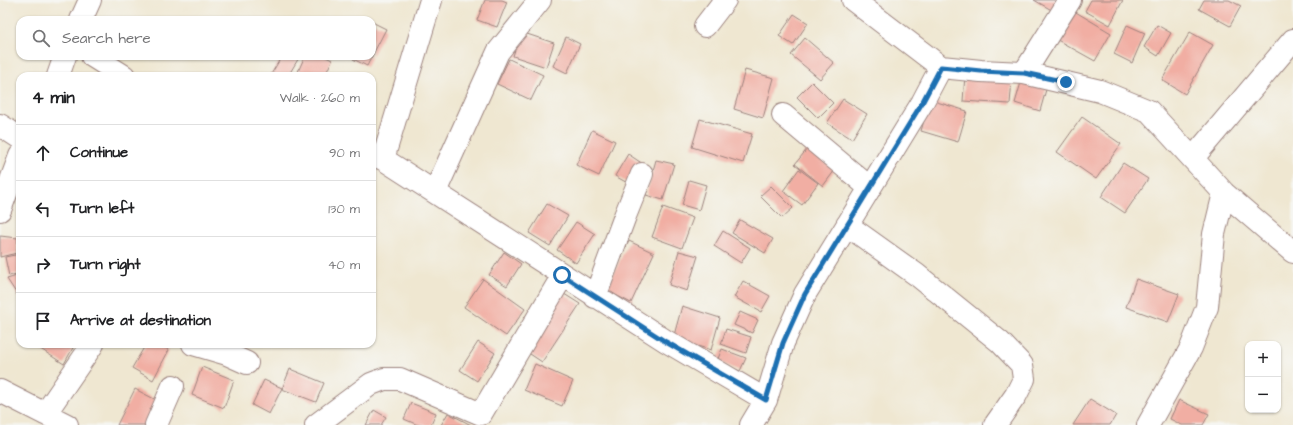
<!DOCTYPE html>
<meta charset="utf-8">
<style>
body{margin:0;font-family:"Architects Daughter",sans-serif;background:#f6f6f6;color:#202124}
.controls{position:absolute;right:12px;bottom:12px;display:grid;overflow:hidden;border-radius:8px;box-shadow:0 1px 3px #0004}
.controls button{width:36px;height:36px;display:grid;place-items:center;padding:0;border:0;border-bottom:1px solid #e0e0e0;background:#fff;color:#202124;font:20px sans-serif}
.stop{position:absolute;width:12px;height:12px;margin:-9px;border:3px solid #1f6fb2;border-radius:50%;background:#fff}
.stop.end{background:#1f6fb2;border-color:#fff;box-shadow:0 1px 4px #0008}
.list{margin:0;padding:0;list-style:none}
h2{display:flex;justify-content:space-between;align-items:center;height:52px;margin:0;padding:0 16px;font-size:17px}
h2 small{font-size:13px;font-weight:400;color:#757577}
.list li{display:grid;grid-template-columns:26px 1fr auto;gap:12px;align-items:center;box-sizing:border-box;height:56px;padding:0 16px;border-top:1px solid #e0e0e0}
.list b{display:block;font-size:15px;white-space:nowrap}
.list em{font-size:13px;font-style:normal;color:#757577}
.icon{flex:none;width:22px;height:22px;fill:none;stroke:currentColor;stroke-width:2;stroke-linecap:round;stroke-linejoin:round}
.map{position:relative;flex:none;width:1293px;height:425px;overflow:hidden}
.search{position:absolute;background:#fff;box-shadow:0 1px 3px #0004;left:16px;top:16px;width:360px;height:44px;display:flex;align-items:center;gap:10px;box-sizing:border-box;padding:0 14px;border-radius:12px;color:#757577;font-size:15px}
.panel{position:absolute;background:#fff;box-shadow:0 1px 3px #0004;left:16px;top:72px;width:360px;height:276px;border-radius:12px}
.map>svg:first-child{display:block}
.building{fill:#f1aea3}
.lines{fill:none;stroke-linecap:round;stroke-linejoin:round}
.minor-casing{stroke:#9c837e;stroke-width:24}
.minor{stroke:#fff;stroke-width:22}
.route{stroke:#1f6fb2;stroke-width:5}
</style>
<div class="map">
<svg width="1293" height="425" viewBox="0 0 1293 425">
<rect width="100%" height="100%" fill="#f6f6f2"/>
<filter id="ink" filterUnits="userSpaceOnUse"><feTurbulence type="fractalNoise" baseFrequency=".025" numOctaves="2"/><feDisplacementMap in="SourceGraphic" scale="8" xChannelSelector="R" yChannelSelector="G"/><feConvolveMatrix kernelMatrix="1 2 1 2 8 2 1 2 1" color-interpolation-filters="sRGB"/></filter>
<filter id="wash" filterUnits="userSpaceOnUse"><feTurbulence type="fractalNoise" baseFrequency=".012" numOctaves="4" result="noise"/><feDisplacementMap in="SourceGraphic" scale="16" xChannelSelector="R" yChannelSelector="G"/><feGaussianBlur stdDeviation="0.9" result="paint"/><feColorMatrix in="noise" values="0 0 0 0 0 0 0 0 0 0 0 0 0 0 0 0 0 1.4 0 .05"/><feComposite in="paint" operator="in"/></filter>
<g filter="url(#wash)">
<rect width="100%" height="100%" fill="#efe7d1"/>
<g id="blocks">
<path class="building" d="M485 0H502L507 2 497 27 477 20Z
M1034 0H1062L1055 12Z
M1091 0H1123L1110 25 1085 11Z
M1204 0H1229L1241 6 1230 26 1199 9Z
M1069 8 1111 33 1095 61 1052 37Z
M794 14 808 23 793 45 779 36Z
M372 22 386 29 367 66 353 59 354 56H372Z
M1127 25 1145 33 1132 63 1114 54Z
M1157 25 1171 33 1158 56 1144 47Z
M521 32 554 43 546 67 513 56Z
M1190 32 1213 45 1185 94 1162 80Z
M566 37 580 44 567 73 553 66Z
M805 38 834 63 820 79 791 55Z
M282 56H300L288 76H270Z
M305 56H324L332 60 325 76H296Z
M509 59 543 75 531 100 497 84Z
M745 70 774 78 763 118 734 109Z
M965 75 1012 79 1010 104 963 101Z
M1022 79 1047 86 1040 111 1015 103Z
M812 82 833 103 818 118 797 97Z
M843 99 867 114 852 139 827 123Z
M930 100 967 111 958 142 921 131Z
M1082 117 1121 144 1096 179 1057 152Z
M700 119 752 134 743 163 692 147Z
M592 130 615 141 599 176 576 165Z
M808 148 835 170 823 186 795 164Z
M628 154 643 164 631 185 615 176Z
M656 160 674 164 663 200 646 195Z
M1123 163 1148 179 1125 213 1101 197Z
M799 169 818 183 802 205 783 191Z
M689 180 706 185 699 210 682 205Z
M771 186 793 208 782 218 760 196Z
M547 204 568 216 550 246 529 233Z
M663 207 693 218 682 248 652 237Z
M740 220 773 239 765 253 732 233Z
M576 222 595 234 576 263 557 250Z
M723 231 750 248 741 263 714 246Z
M0 236 18 238 17 253 0 257Z
M629 241 654 253 631 303 606 290Z
M679 251 698 256 687 291 669 285Z
M504 252 521 264 507 286 489 275Z
M20 254V273L9 276 5 257Z
M20 275V299L7 279Z
M483 279 525 309 506 336 464 307Z
M1136 279 1179 294 1168 322 1126 307Z
M743 281 770 296 761 312 734 297Z
M561 292 580 304 542 362 524 350Z
M682 306 720 318 711 350 673 339Z
M740 312 758 320 752 333 734 325Z
M726 329 751 337 746 353 721 344Z
M478 342 495 353 477 381 460 370Z
M41 344H75L64 364 39 348Z
M146 344H159L169 350 153 380 132 368Z
M722 349 746 358 740 371 717 361Z
M535 364 573 381 562 406 524 390Z
M202 367 234 380 224 408 192 395Z
M290 369 324 383 316 402 282 389Z
M264 380 282 388 269 414 252 405Z
M135 389 162 403 151 425H117Z
M1090 399 1116 415 1110 425H1073Z
M1179 400 1209 414 1203 425H1182L1170 419Z
M411 403 436 413 431 425H418L404 419Z
M374 410 386 417 381 425H366Z
M448 413 471 425H441Z"/>
</g>
</g>
<g filter="url(#ink)">
<use href="#blocks" fill-opacity="0" stroke="#9c837e" stroke-width="1"/>
<g class="lines">
<defs>
<path id="minor" d="M81 20 90 0
M705 26 725 0
M92 56 124 76
M941 67 981 71 1024 73 1100 91 1149 111 1224 193 1293 252
M1024 73 1070 0
M58 76 65 56
M783 115 870 188
M0 125 20 138
M372 155 383 159 666 341 766 400
M1193 158 1293 40
M383 159 431 0
M435 192 498 52 540 0
M0 210 20 156
M847 225 917 275 1000 342 1022 365 1024 379 1016 395 995 425
M595 297 625 216 642 174
M193 344 227 354 247 363
M0 391 67 425
M45 414 93 344
M156 425 173 386
M316 425 371 384 384 379H400L481 414 563 275
M751 425 766 400 783 343 805 294 922 103 941 67 853 0
M1148 425 1191 348 1207 307 1214 234 1224 193"/>
</defs>
<use href="#minor" class="minor-casing"/>
<use href="#minor" class="minor"/>
</g>
</g>
<g class="lines" filter="url(#ink)">
<path class="route" d="M562 275 666 342 766 400 783 343 805 294 922 103 941 67 981 71 1024 73 1066 82"/>
</g>
</svg>
<div class="controls">
<button>+</button>
<button>−</button>
</div>
<div class="stop" style="left:562px;top:275px"></div>
<div class="stop end" style="left:1066px;top:82px"></div>
<div class="search"><svg class="icon" aria-label="search" viewBox="0 0 24 24"><circle cx="10" cy="10" r="6"/><path d="M15 15l6 6"/></svg>Search here</div>
<section class="panel">
<h2>4 min<small>Walk · 260 m</small></h2>
<ul class="list">
<li><svg class="icon" aria-label="ahead" viewBox="0 0 24 24"><path d="M12 20V5M6 11l6-6 6 6"/></svg><div><b>Continue</b></div><em>90 m</em></li>
<li><svg class="icon" aria-label="left" viewBox="0 0 24 24"><path d="M17 20v-9H6M10 6l-5 5 5 5"/></svg><div><b>Turn left</b></div><em>130 m</em></li>
<li><svg class="icon" aria-label="right" viewBox="0 0 24 24"><path d="M7 20v-9h11M14 6l5 5-5 5"/></svg><div><b>Turn right</b></div><em>40 m</em></li>
<li><svg class="icon" aria-label="arrive" viewBox="0 0 24 24"><path d="M6 21V4h12l-3 4 3 4H6"/></svg><div><b>Arrive at destination</b></div></li>
</ul>
</section>
</div>
